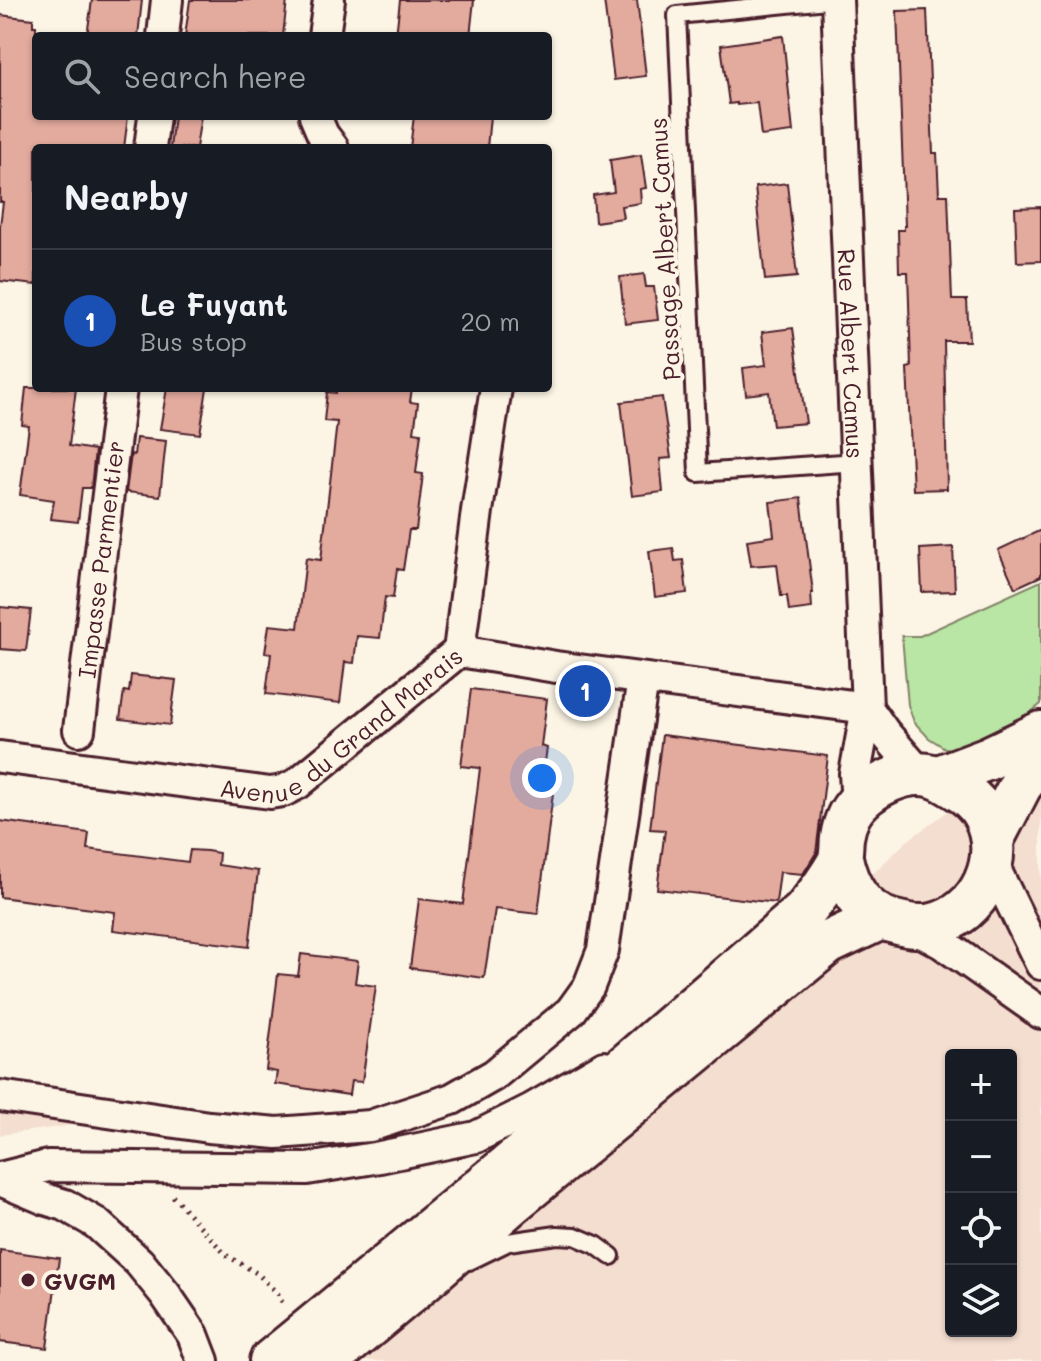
<!DOCTYPE html>
<meta charset="utf-8">
<style>
body{margin:0;font-family:Mali,sans-serif;background:#242831;color:#f1f3f6}
.controls{position:absolute;right:24px;bottom:24px;display:grid;overflow:hidden;border-radius:8px;box-shadow:0 2px 6px #0004}
.controls button{width:72px;height:72px;display:grid;place-items:center;padding:0;border:0;border-bottom:2px solid #363941;background:#171b24;color:#f1f3f6;font:40px sans-serif}
.you{position:absolute;left:542px;top:778px;width:28px;height:28px;margin:-20px;border:6px solid #fff;border-radius:50%;background:#1a73e8;box-shadow:0 0 0 12px #1a73e833}
.badge{display:grid;place-items:center;width:52px;height:52px;border-radius:50%;background:#ea580c;color:#fff;font-size:26px;font-weight:700}
.pin{position:absolute;translate:-50% -50%;border:4px solid #fff;box-shadow:0 2px 8px #0006}
.list{margin:0;padding:0;list-style:none}
h2{display:flex;justify-content:space-between;align-items:center;height:104px;margin:0;padding:0 32px;font-size:34px}
h2 small{font-size:26px;font-weight:400;color:#9ea1a6}
.list li{display:grid;grid-template-columns:52px 1fr auto;gap:24px;align-items:center;box-sizing:border-box;height:144px;padding:0 32px;border-top:2px solid #363941}
.list b{display:block;font-size:30px;white-space:nowrap}
.list p{margin:0;font-size:26px;white-space:nowrap;color:#9ea1a6}
.list em{font-size:26px;font-style:normal;color:#9ea1a6}
.icon{flex:none;width:44px;height:44px;fill:none;stroke:currentColor;stroke-width:2;stroke-linecap:round;stroke-linejoin:round}
.map{position:relative;flex:none;width:1041px;height:1361px;overflow:hidden}
.search{position:absolute;background:#171b24;box-shadow:0 2px 6px #0004;left:32px;top:32px;width:520px;height:88px;display:flex;align-items:center;gap:20px;box-sizing:border-box;padding:0 28px;border-radius:8px;color:#9ea1a6;font-size:30px}
.panel{position:absolute;background:#171b24;box-shadow:0 2px 6px #0004;left:32px;top:144px;width:520px;height:248px;border-radius:8px}
.map>svg:first-child{display:block}
.built{fill:#f4ded0;fill-rule:evenodd}
.green{fill:#b9e6a4;stroke:#828268;stroke-width:2}
.building{fill:#e3aa9e;stroke:#4a1f2b;stroke-width:2}
.lines{fill:none;stroke-linecap:round;stroke-linejoin:round}
.lane-casing{stroke:#4a1f2b;stroke-width:22}
.street-casing{stroke:#4a1f2b;stroke-width:36}
.secondary-casing{stroke:#4a1f2b;stroke-width:48}
.path{stroke:#4a1f2b;stroke-width:5;stroke-dasharray:2 6;stroke-linecap:butt}
.lane{stroke:#fcf5e5;stroke-width:16}
.street{stroke:#fcf5e5;stroke-width:30}
.secondary{stroke:#fcf5e5;stroke-width:42}
.poi-dot{fill:#4a1f2b;stroke:#fcf5e5;stroke-width:3}
.labels{text-anchor:middle;dominant-baseline:central;stroke-width:8;stroke-linejoin:round;paint-order:stroke}
.street-label{font-size:24px;fill:#4a1f2b;stroke:#fcf5e5}
.poi-label{font-size:24px;font-weight:bold;fill:#4a1f2b;stroke:#fcf5e5;text-anchor:start}
</style>
<div class="map">
<svg width="1041" height="1361" viewBox="0 0 1041 1361">
<rect width="100%" height="100%" fill="#fcf5e5"/>
<filter id="ink" filterUnits="userSpaceOnUse"><feTurbulence type="fractalNoise" baseFrequency=".0125" numOctaves="2"/><feDisplacementMap in="SourceGraphic" scale="16" xChannelSelector="R" yChannelSelector="G"/><feConvolveMatrix kernelMatrix="1 2 1 2 8 2 1 2 1" color-interpolation-filters="sRGB"/></filter>
<g filter="url(#ink)">
<path class="built" d="M1041 743V1361H357L907 841ZM951 1055H1011V1331H951Z
M0 1106 104 1121 0 1135Z"/>
<path class="green" d="M1041 581V704L990 745 956 750 945 748 929 738 914 722 908 705 902 636H920Z"/>
<path class="building" d="M92 0H142L138 36H87Z
M190 0H287L283 36H185Z
M400 0H474L470 36H396Z
M604 0H637L646 76 614 80Z
M927 10 933 153H937L939 195H948L952 300H967L969 341H944L947 489 913 490 907 368 911 367 908 272H899L898 230H904V226H905L897 11Z
M0 15 33 19V26H36V116H128L124 148H36V285L0 281V226L3 202H0Z
M783 36 793 132 761 136 757 103 737 105V103L729 104 721 45Z
M174 116H201L196 148H170Z
M414 116H490L487 148H410Z
M641 155 646 188 640 189 641 203 621 206 623 218 595 222 593 195 614 192 610 160Z
M787 183 797 277 765 280 755 187Z
M1041 207V261L1017 262 1015 208Z
M644 274 646 287H654L658 320 625 324 620 277Z
M793 328 806 423 773 426 769 392 746 395 743 368 766 365 762 332Z
M26 388H76L69 446 95 450 91 488H82L78 522 51 519 54 500 20 495 29 426 22 425Z
M167 388H207L200 434 160 429Z
M336 388H412L410 402 418 403 414 432 421 433 416 473 423 474 416 530H409L403 570 397 569 393 598 385 597 380 638 357 636 354 663 345 662 340 703 266 694 271 654 265 653 269 625 298 628 306 558 321 560 337 422 324 421 327 392 336 393Z
M662 397 671 458 660 459 663 492 632 496 621 402Z
M136 438 166 441 160 496 126 492 131 454 134 455Z
M801 498 813 593H811L812 608 789 611 787 596H781L777 564 751 566 747 540 774 536 770 502Z
M1041 530V576L1015 588 998 550Z
M953 547 955 591 922 592 920 549Z
M673 548 675 561 683 560 687 593 655 597 649 551Z
M0 607 31 610 26 651 0 649Z
M131 675 176 680 170 725 120 719 124 691 129 692Z
M471 689 547 699 541 746 547 748 543 776 555 777 538 914 495 909 484 978 410 968 419 899 463 904 480 768 461 766Z
M662 735 828 756 816 853 803 874 780 872 776 903 657 889 665 830 650 829Z
M0 821 89 833 87 849 188 862 190 850 207 851 219 853 218 865 258 871 249 947 113 930 115 912 0 897Z
M301 954 358 961 355 983 376 986 362 1082 351 1081 349 1095 275 1084 277 1072 266 1070 278 974 298 976Z
M0 1250 59 1258 47 1348 0 1342Z"/>
<g class="lines">
<defs>
<path id="lane" d="M827 0 677 15 698 473 857 462
M469 1261 508 1242 557 1235 575 1236 596 1245 611 1256"/>
<g id="street">
<path id="s1" d="M837 0 867 708 855 774 857 804"/>
<path d="M163 36 167 0"/>
<path d="M324 36 329 0"/>
<path d="M315 116 323 135 333 148"/>
<path d="M150 148 154 116"/>
<path d="M459 651 477 511 496 388"/>
<path d="M867 708 884 732 921 775"/>
<path id="s2" d="M79 730 121 388"/>
<path id="s3" d="M0 757 270 793 283 791 297 784 459 651 556 667 867 708"/>
<path d="M992 863 1041 964"/>
<path d="M911 926 942 943 1041 1013"/>
<path d="M0 1096 209 1127 277 1133 370 1126 452 1099 494 1075 571 1011 589 986 603 950 643 679"/>
<path d="M0 1178 48 1166 307 1169 380 1157 476 1137 532 1109 604 1067"/>
<path d="M0 1180 45 1199 65 1205 96 1223 139 1262 165 1294 193 1335 203 1361"/>
</g>
<path id="secondary" d="M939 777 989 758 1041 733
M992 840 1020 786 1041 758
M271 1361 536 1143 804 912C817 896 829 880 839 862 842 854 841 846 842 838 843 831 846 821 849 815 865 786 912 763 943 780 959 789 975 798 984 815 1007 858 980 915 933 925 918 928 905 925 891 921 861 912 847 887 841 858
M327 1361 417 1286 513 1202 828 943 881 918"/>
</defs>
<use href="#lane" class="lane-casing"/>
<use href="#street" class="street-casing"/>
<use href="#secondary" class="secondary-casing"/>
<path class="path" d="M173 1196 226 1255 258 1274 278 1294 284 1306"/>
<use href="#lane" class="lane"/>
<use href="#street" class="street"/>
<use href="#secondary" class="secondary"/>
</g>
</g>
<circle class="poi-dot" cx="28" cy="1280" r="8"/>
<g class="labels">
<g class="street-label">
<text transform="translate(664 249) rotate(-93)">Passage Albert Camus</text>
<text stroke="none"><textPath href="#s1" startOffset="354">Rue Albert Camus</textPath></text>
<text stroke="none"><textPath href="#s2" startOffset="172">Impasse Parmentier</textPath></text>
<text stroke="none"><textPath href="#s3" startOffset="366">Avenue du Grand Marais</textPath></text>
</g>
<g class="poi-label">
<text x="44" y="1280">GVGM</text>
</g>
</g>
</svg>
<div class="controls">
<button>+</button>
<button>−</button>
<button><svg class="icon" aria-label="locate" viewBox="0 0 24 24"><circle cx="12" cy="12" r="6"/><path d="M12 2v4M12 18v4M2 12h4M18 12h4"/></svg></button>
<button><svg class="icon" aria-label="layers" viewBox="0 0 24 24"><path d="M12 4l9 5-9 5-9-5zM3 14l9 5 9-5"/></svg></button>
</div>
<div class="you"></div>
<div class="pin badge" style="left:585px;top:691px;background:#1a4fb4">1</div>
<div class="search"><svg class="icon" aria-label="search" viewBox="0 0 24 24"><circle cx="10" cy="10" r="6"/><path d="M15 15l6 6"/></svg>Search here</div>
<section class="panel">
<h2>Nearby<small></small></h2>
<ul class="list">
<li><span class="badge" style="background:#1a4fb4">1</span><div><b>Le Fuyant</b><p>Bus stop</p></div><em>20 m</em></li>
</ul>
</section>
</div>
